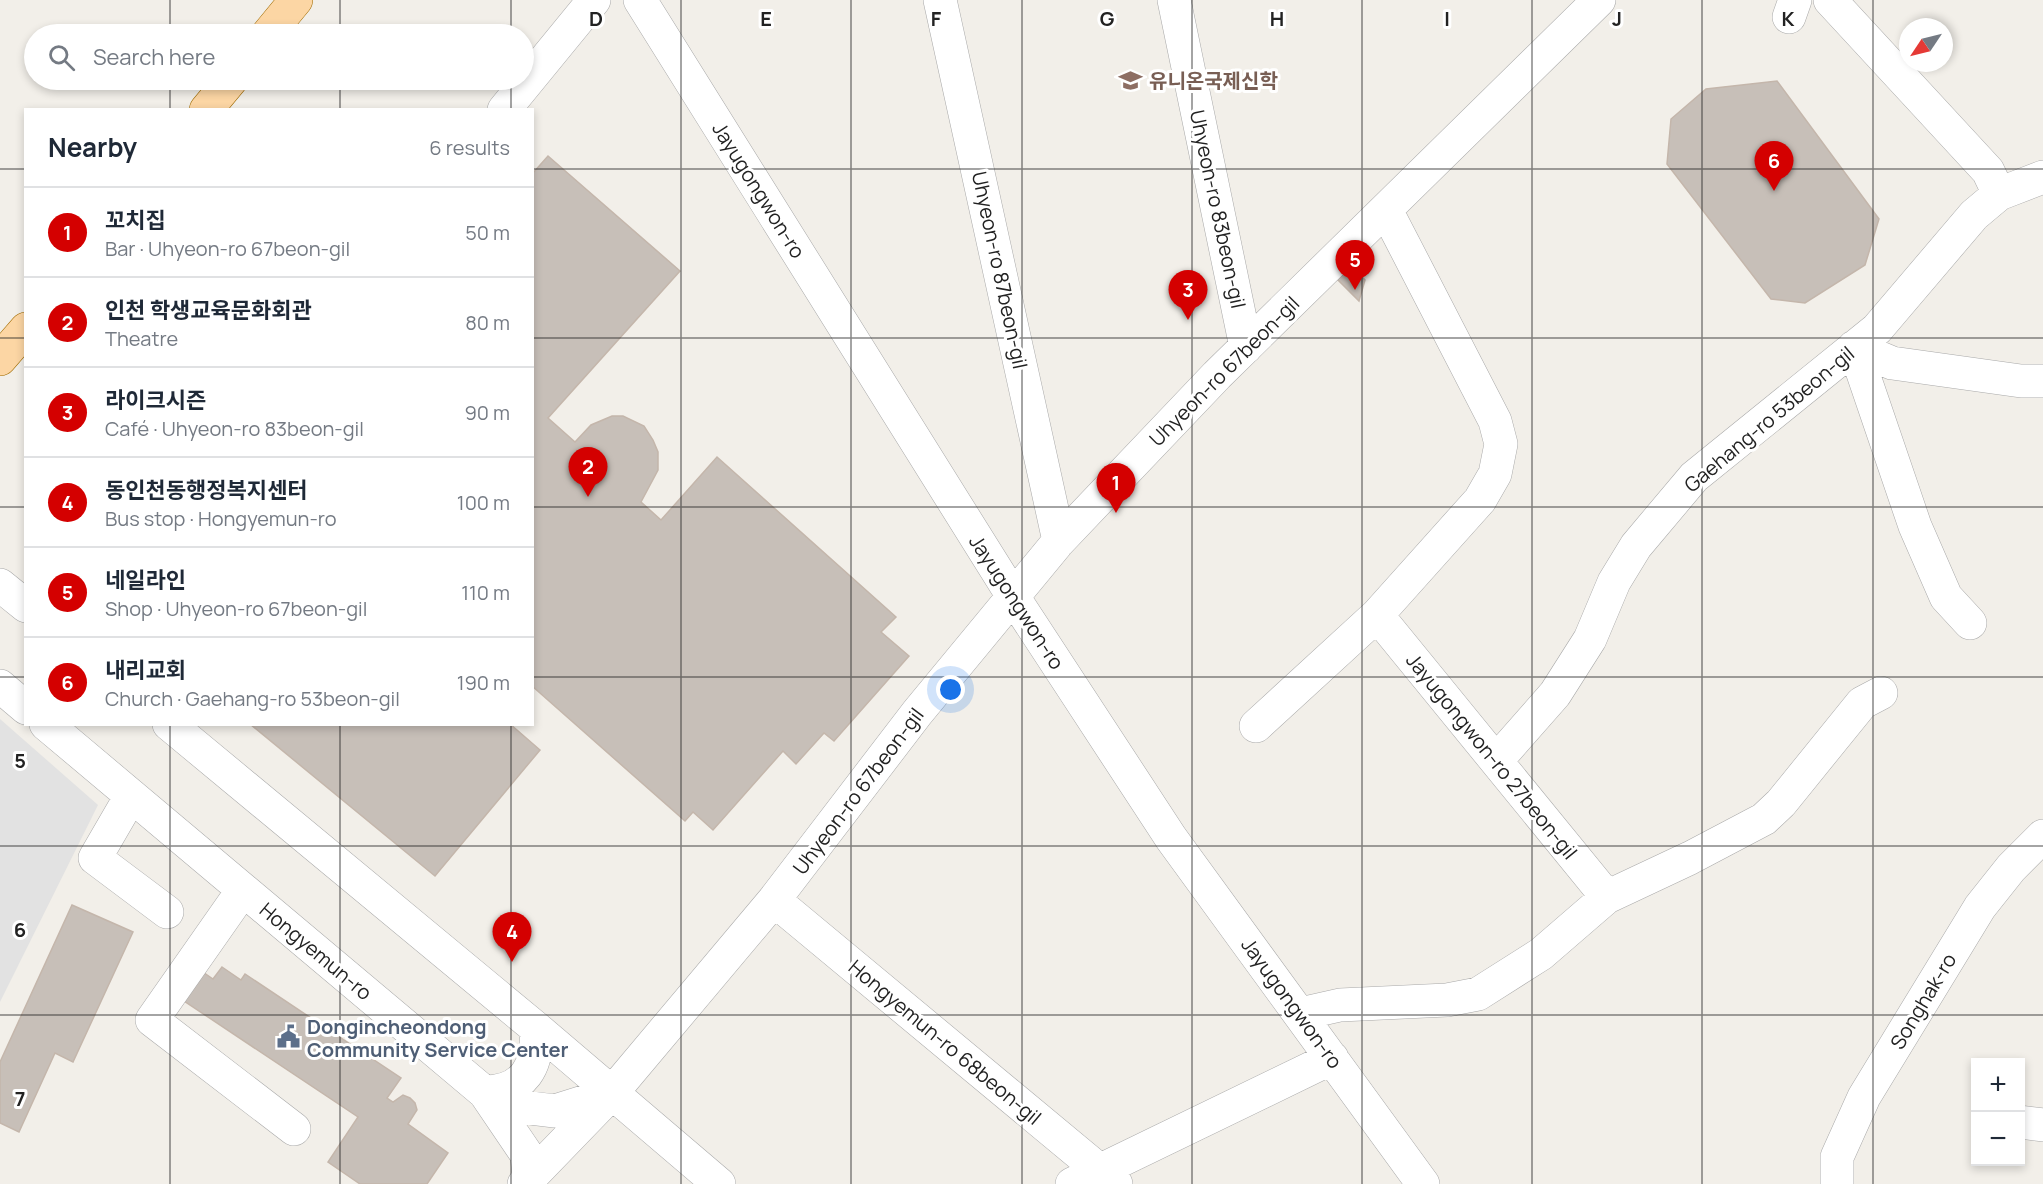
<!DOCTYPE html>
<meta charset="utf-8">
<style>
body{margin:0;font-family:Manrope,"Noto Sans KR",sans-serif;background:#f2f2f3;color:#1f2937}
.controls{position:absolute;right:18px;bottom:18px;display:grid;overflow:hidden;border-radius:0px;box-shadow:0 3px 9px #0003}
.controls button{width:54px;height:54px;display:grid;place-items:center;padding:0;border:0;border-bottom:2px solid #e0e1e3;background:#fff;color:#1f2937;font:30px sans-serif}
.compass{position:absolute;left:1899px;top:18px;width:54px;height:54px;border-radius:50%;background:#fff;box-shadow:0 3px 9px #0003;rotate:235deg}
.you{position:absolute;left:951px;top:690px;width:21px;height:21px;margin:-15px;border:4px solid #fff;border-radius:50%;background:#1a73e8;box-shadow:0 0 0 9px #1a73e833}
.badge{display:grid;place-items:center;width:39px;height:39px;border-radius:50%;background:#d40000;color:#fff;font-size:20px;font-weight:700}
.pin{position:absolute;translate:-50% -50px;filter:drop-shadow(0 2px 3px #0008)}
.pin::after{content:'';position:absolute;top:32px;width:21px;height:18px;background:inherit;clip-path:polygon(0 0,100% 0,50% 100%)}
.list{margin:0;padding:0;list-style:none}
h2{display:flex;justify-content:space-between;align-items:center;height:78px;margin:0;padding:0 24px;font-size:26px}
h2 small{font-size:20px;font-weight:400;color:#747a83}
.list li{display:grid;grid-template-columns:39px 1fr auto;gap:18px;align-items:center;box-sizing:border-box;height:90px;padding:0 24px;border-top:2px solid #e0e1e3}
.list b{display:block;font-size:22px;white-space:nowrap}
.list p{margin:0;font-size:20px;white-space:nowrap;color:#747a83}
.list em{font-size:20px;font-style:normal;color:#747a83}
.icon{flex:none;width:33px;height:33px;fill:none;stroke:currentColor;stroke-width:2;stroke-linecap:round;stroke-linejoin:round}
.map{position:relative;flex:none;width:2043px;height:1184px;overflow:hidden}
.search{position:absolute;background:#fff;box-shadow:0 3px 9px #0003;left:24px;top:24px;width:510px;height:66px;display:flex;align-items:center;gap:15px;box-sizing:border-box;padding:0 21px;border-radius:33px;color:#747a83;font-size:22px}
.panel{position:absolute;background:#fff;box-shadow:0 3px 9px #0003;left:24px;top:108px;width:510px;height:618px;border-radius:0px}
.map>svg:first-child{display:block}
.parking{fill:#e2e2e2}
.building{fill:#c7bfb8;stroke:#c4b6ab;stroke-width:1.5}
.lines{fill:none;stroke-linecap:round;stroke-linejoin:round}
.minor-casing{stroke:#a9a9a9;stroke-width:34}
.major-casing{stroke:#a06b00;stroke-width:34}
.minor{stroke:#fff;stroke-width:33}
.major{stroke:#fcd6a4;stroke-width:33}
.grid{fill:none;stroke:#222;stroke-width:1.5;stroke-opacity:0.55}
.labels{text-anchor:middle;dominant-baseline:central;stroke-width:6;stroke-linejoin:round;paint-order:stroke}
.education-label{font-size:20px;font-weight:bold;fill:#785e54;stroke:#fff;text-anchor:start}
.street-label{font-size:20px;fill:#222;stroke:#fff}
.service-label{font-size:20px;font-weight:bold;fill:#4e5e75;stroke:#fff;text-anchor:start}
.grid-label{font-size:20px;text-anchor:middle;font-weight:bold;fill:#222;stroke:#fff;stroke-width:6;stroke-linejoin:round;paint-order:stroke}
</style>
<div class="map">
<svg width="2043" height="1184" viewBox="0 0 2043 1184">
<rect width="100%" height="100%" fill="#f2efe9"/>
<path class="parking" d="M0 719 98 805 0 1002Z"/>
<path class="building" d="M1777 81 1879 219 1865 265 1805 303 1771 299 1667 164 1671 119 1706 89Z
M548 156 680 271 548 418 575 442 591 425 612 416H623L644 426 653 440 658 452V470L641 502 661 520 717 457 896 617 881 632 909 656 834 741 824 733 796 764 783 751 713 830 693 812 685 821 532 686V174Z
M1346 261 1365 280 1359 301 1332 274Z
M250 724H510L540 750 435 876Z
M72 905 133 932 73 1062 55 1053 19 1132 0 1123V1062Z
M222 967 241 980 245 974 401 1078 387 1098 393 1102 403 1095 410 1098 415 1103 417 1110 408 1124 448 1153 427 1184H360L328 1162 358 1117 178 997 197 968 213 979Z"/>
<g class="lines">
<defs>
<path id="minor" d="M640 0 1014 598 1171 838 1423 1184
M940 0 1059 541
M1174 0 1246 347
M1830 0 1988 171 1999 194
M1789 17 1795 0
M504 110 594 0
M1854 347 1915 526 1946 597 1970 623
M1854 347 1892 363 2021 381H2043
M0 585 26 606
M1377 615 1607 897
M0 686 26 708
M46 724 484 1092 514 1106 555 1111 609 1094
M169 724 536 1028 719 1184
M1256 726 1377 615 1480 500 1495 474 1501 444 1495 421 1386 210
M1497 760 1555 694 1590 639 1614 582 1636 546 1694 477 1877 329 1974 215 1999 194 2043 177
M131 796 95 858 167 912
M243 890 152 1020 294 1129
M774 900 1116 1184
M1300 1014 1340 1005 1447 1000 1478 994 1541 954 1607 897 1690 858 1764 819 1781 803 1862 703 1881 693
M484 1092C524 1092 539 1066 536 1028
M485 1093 527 1155 529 1178
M2020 1122 2043 1125
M524 1184 611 1094 774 900 917 713 1059 541 1217 375 1599 0
M1072 1184 1332 1058
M1837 1184V1157L1864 1097 1980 907 2011 868 2043 836"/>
<path id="major" d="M268 34 296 0
M206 110 231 80
M0 359 26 329"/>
</defs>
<use href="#minor" class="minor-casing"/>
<use href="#major" class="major-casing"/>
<use href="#minor" class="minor"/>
<use href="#major" class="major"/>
</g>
<path class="grid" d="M170 0V34M340 0V34M511 0V34M681 0V1184M851 0V1184M1022 0V1184M1192 0V1184M1362 0V1184M1532 0V1184M1702 0V1184M1873 0V1184M170 80V110M340 80V110M511 80V110M0 169H26M532 169H2043M0 338H26M532 338H2043M0 507H26M532 507H2043M0 677H26M532 677H2043M170 724V1184M340 724V1184M511 724V1184M0 846H2043M0 1015H2043"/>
<defs>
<symbol id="university-bare" viewBox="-9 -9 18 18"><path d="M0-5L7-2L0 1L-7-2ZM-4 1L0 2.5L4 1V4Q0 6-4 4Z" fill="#8d6e63" stroke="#fff" stroke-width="2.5" paint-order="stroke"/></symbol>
<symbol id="civic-bare" viewBox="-9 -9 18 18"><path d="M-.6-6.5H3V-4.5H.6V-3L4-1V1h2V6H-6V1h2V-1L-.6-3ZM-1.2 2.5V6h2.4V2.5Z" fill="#5c6f8a" stroke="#fff" stroke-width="2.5" paint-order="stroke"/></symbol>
</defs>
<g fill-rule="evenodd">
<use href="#university-bare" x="1114" y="64" width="33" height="33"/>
<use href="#civic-bare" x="272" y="1020" width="33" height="33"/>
</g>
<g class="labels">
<g class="education-label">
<text x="1149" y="80">유니온국제신학</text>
</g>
<g class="street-label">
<text transform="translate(759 190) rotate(58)">Jayugongwon-ro</text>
<text transform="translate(1218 209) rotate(78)">Uhyeon-ro 83beon-gil</text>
<text transform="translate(1000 270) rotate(78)">Uhyeon-ro 87beon-gil</text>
<text transform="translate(1224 371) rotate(-45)">Uhyeon-ro 67beon-gil</text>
<text transform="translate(1769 419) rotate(-40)">Gaehang-ro 53beon-gil</text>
<text transform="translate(1017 602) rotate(57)">Jayugongwon-ro</text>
<text transform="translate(1492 756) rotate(51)">Jayugongwon-ro 27beon-gil</text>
<text transform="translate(858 791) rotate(-53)">Uhyeon-ro 67beon-gil</text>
<text transform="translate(316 951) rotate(40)">Hongyemun-ro</text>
<text transform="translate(1923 1001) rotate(-59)">Songhak-ro</text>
<text transform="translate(1292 1003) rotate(54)">Jayugongwon-ro</text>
<text transform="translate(945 1042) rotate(40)">Hongyemun-ro 68beon-gil</text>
</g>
<g class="service-label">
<text x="307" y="1026">Dongincheondong<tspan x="307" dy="23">Community Service Center</tspan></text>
</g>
</g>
<g class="grid-label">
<text x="596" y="26">D</text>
<text x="766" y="26">E</text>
<text x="936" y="26">F</text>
<text x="1107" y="26">G</text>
<text x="1277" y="26">H</text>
<text x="1447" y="26">I</text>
<text x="1617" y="26">J</text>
<text x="1788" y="26">K</text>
<text x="20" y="768">5</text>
<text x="20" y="937">6</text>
<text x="20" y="1106">7</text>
</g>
</svg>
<div class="controls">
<button>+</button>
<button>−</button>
</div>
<svg class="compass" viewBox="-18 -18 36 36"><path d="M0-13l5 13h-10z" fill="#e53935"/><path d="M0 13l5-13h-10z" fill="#747a83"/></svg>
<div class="you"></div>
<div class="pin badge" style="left:1116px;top:513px">1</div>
<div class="pin badge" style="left:588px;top:497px">2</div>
<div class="pin badge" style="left:1188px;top:320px">3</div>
<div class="pin badge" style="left:512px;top:962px">4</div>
<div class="pin badge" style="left:1355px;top:290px">5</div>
<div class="pin badge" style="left:1774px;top:191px">6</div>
<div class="search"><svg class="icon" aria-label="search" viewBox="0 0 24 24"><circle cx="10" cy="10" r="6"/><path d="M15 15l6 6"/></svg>Search here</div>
<section class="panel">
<h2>Nearby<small>6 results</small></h2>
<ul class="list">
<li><span class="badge">1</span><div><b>꼬치집</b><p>Bar · Uhyeon-ro 67beon-gil</p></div><em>50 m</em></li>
<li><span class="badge">2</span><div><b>인천 학생교육문화회관</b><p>Theatre</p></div><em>80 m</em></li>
<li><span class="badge">3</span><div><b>라이크시즌</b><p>Café · Uhyeon-ro 83beon-gil</p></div><em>90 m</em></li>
<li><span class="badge">4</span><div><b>동인천동행정복지센터</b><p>Bus stop · Hongyemun-ro</p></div><em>100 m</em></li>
<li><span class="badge">5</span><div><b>네일라인</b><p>Shop · Uhyeon-ro 67beon-gil</p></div><em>110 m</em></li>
<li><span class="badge">6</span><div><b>내리교회</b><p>Church · Gaehang-ro 53beon-gil</p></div><em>190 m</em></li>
</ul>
</section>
</div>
